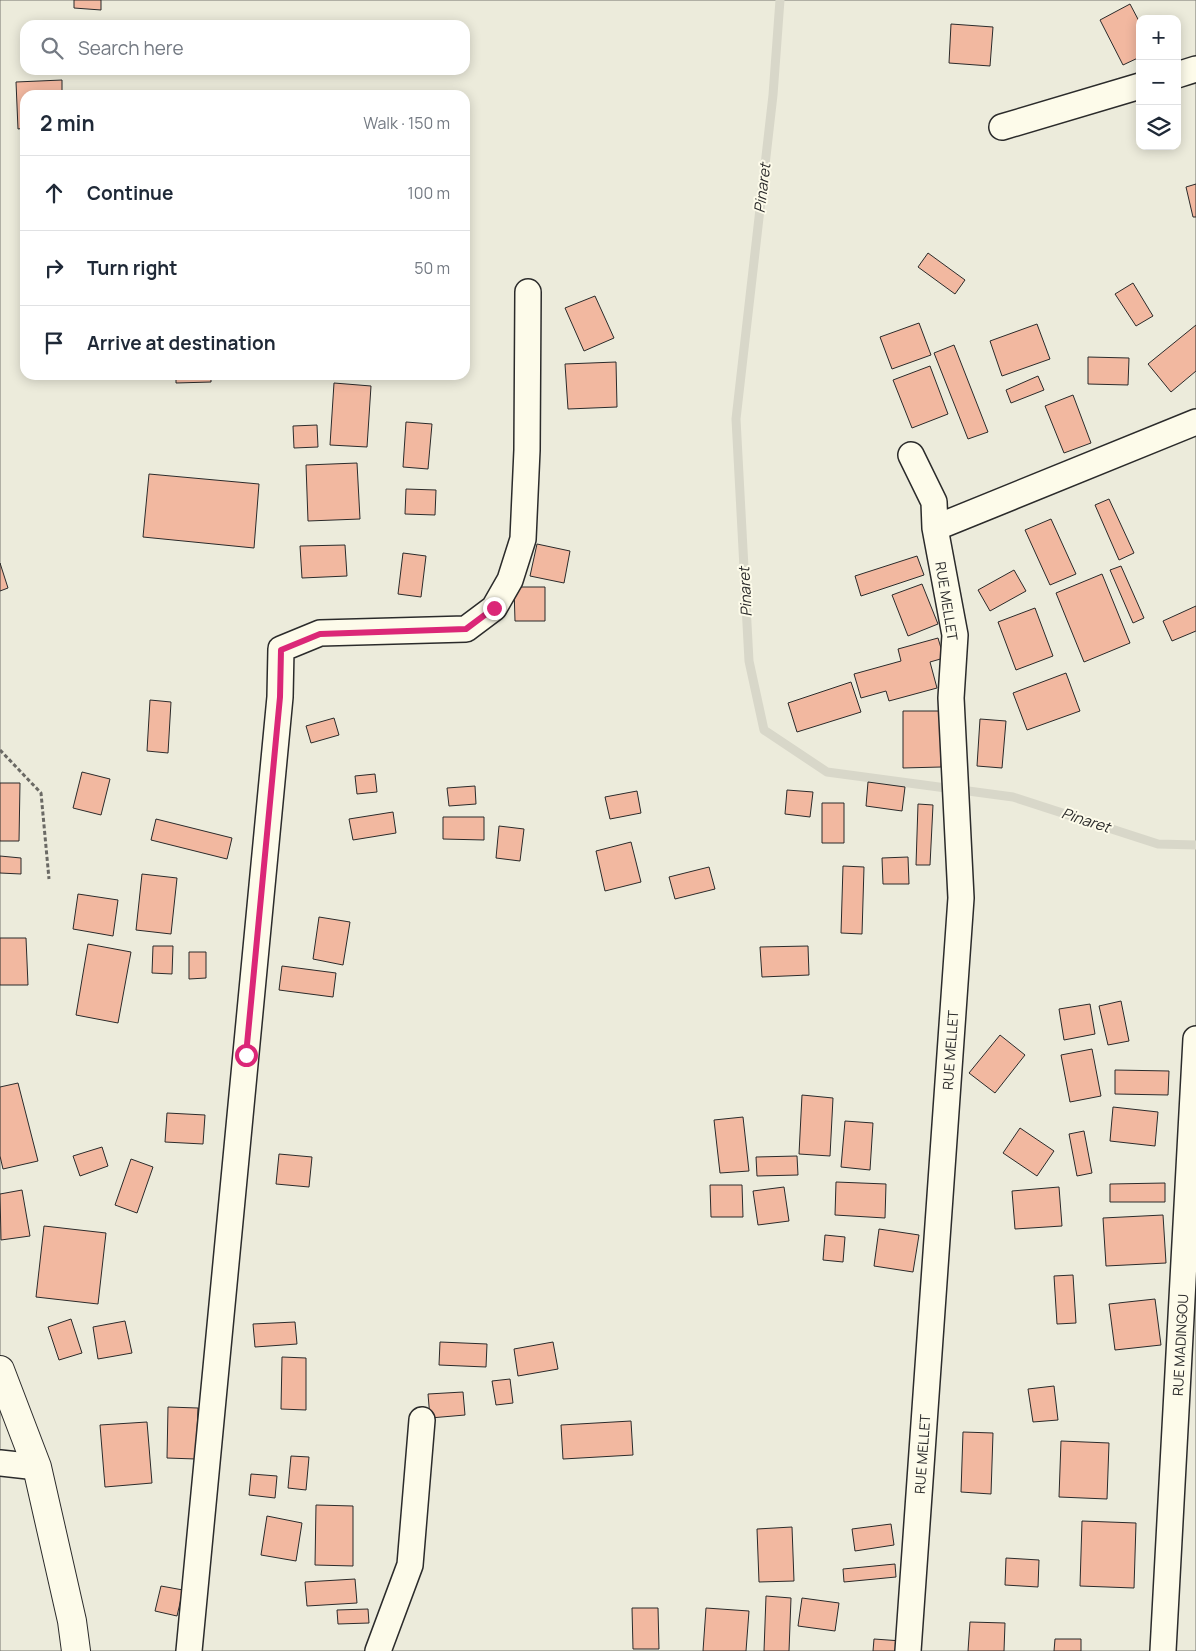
<!DOCTYPE html>
<meta charset="utf-8">
<style>
body{margin:0;font-family:Manrope,sans-serif;background:#f2f2f3;color:#1f2937}
.controls{position:absolute;right:15px;top:15px;display:grid;overflow:hidden;border-radius:10px;box-shadow:0 2px 12px #0003}
.controls button{width:45px;height:45px;display:grid;place-items:center;padding:0;border:0;border-bottom:1px solid #e0e1e3;background:#fff;color:#1f2937;font:25px sans-serif}
.stop{position:absolute;width:15px;height:15px;margin:-11px;border:4px solid #db2777;border-radius:50%;background:#fff}
.stop.end{background:#db2777;border-color:#fff;box-shadow:0 1px 5px #0008}
.list{margin:0;padding:0;list-style:none}
h2{display:flex;justify-content:space-between;align-items:center;height:65px;margin:0;padding:0 20px;font-size:21px}
h2 small{font-size:16px;font-weight:400;color:#747a83}
.list li{display:grid;grid-template-columns:32px 1fr auto;gap:15px;align-items:center;box-sizing:border-box;height:75px;padding:0 20px;border-top:1px solid #e0e1e3}
.list b{display:block;font-size:19px;white-space:nowrap}
.list em{font-size:16px;font-style:normal;color:#747a83}
.icon{flex:none;width:28px;height:28px;fill:none;stroke:currentColor;stroke-width:2;stroke-linecap:round;stroke-linejoin:round}
.map{position:relative;flex:none;width:1196px;height:1651px;overflow:hidden}
.search{position:absolute;background:#fff;box-shadow:0 2px 12px #0003;left:20px;top:20px;width:450px;height:55px;display:flex;align-items:center;gap:12px;box-sizing:border-box;padding:0 18px;border-radius:15px;color:#747a83;font-size:19px}
.panel{position:absolute;background:#fff;box-shadow:0 2px 12px #0003;left:20px;top:90px;width:450px;height:290px;border-radius:15px}
.map>svg:first-child{display:block}
.green{fill:#ecebdb;stroke:#74746e;fill-rule:evenodd}
.lines{fill:none;stroke-linecap:round;stroke-linejoin:round}
.stream{stroke:#d8d7c9;stroke-width:9}
.building{fill:#f2b8a0;stroke:#2b2b2b}
.street-casing{stroke:#2b2b2b;stroke-width:28}
.secondary-casing{stroke:#2b2b2b;stroke-width:30}
.path{stroke:#6a6964;stroke-width:3;stroke-dasharray:4 2.5;stroke-linecap:butt}
.street{stroke:#fdfbea;stroke-width:25}
.secondary{stroke:#fdfbea;stroke-width:28}
.route{stroke:#db2777;stroke-width:6}
.labels{text-anchor:middle;dominant-baseline:central;stroke-width:4;stroke-linejoin:round;paint-order:stroke}
.street-label{font-size:14px;fill:#2b2b2b;stroke:#fdfbea}
.water-label{font-size:15px;font-style:italic;fill:#2b2b2b;stroke:#fdfbea}
</style>
<div class="map">
<svg width="1196" height="1651" viewBox="0 0 1196 1651">
<rect width="100%" height="100%" fill="#fdfbea"/>
<path class="green" d="M0 0H1196V1651H0ZM1140 19H1177V146H1140ZM25 25H465V70H25ZM25 95H465V375H25Z"/>
<g class="lines">
<path class="stream" d="M780 0 773 95 736 419 749 661 764 730 827 772 1013 797 1158 844 1196 845"/>
</g>
<path class="building" d="M74 0H101V10L74 8Z
M1130 4 1140 23V57L1123 65 1100 20Z
M951 24 993 27 990 66 949 63Z
M62 80V95H25V128L18 129 16 82Z
M1196 184V217H1193L1186 187Z
M928 253 965 280 955 294 918 267Z
M1133 283 1153 316 1136 326 1115 294Z
M595 296 614 338 584 351 565 308Z
M919 323 931 355 892 369 880 337Z
M1037 324 1050 359 1002 376 990 341Z
M1196 325V371L1171 392 1148 364Z
M954 345 988 432 968 439 934 353Z
M1088 357 1129 358 1128 385 1088 384Z
M616 362 617 407 568 409 565 364Z
M930 366 948 414 912 428 893 380Z
M176 375H211V382L176 383Z
M1038 376 1044 390 1011 403 1006 390Z
M334 383 371 386 367 447 330 445Z
M1073 395 1091 443 1064 453 1045 406Z
M406 422 432 424 428 469 403 467Z
M317 425 318 447 294 448 293 426Z
M357 463 360 519 308 521 306 465Z
M149 474 259 484 254 548 143 537Z
M406 489 436 490 435 515 405 514Z
M1109 499 1134 553 1119 560 1095 505Z
M1051 519 1076 574 1050 585 1025 530Z
M537 544 570 551 564 583 530 576Z
M345 545 347 576 302 578 300 546Z
M403 553 426 556 421 597 398 594Z
M917 556 924 575 861 596 855 576Z
M0 563 8 588 0 591Z
M1121 566 1144 618 1133 623 1110 570Z
M1014 570 1026 591 990 611 978 590Z
M1102 574 1130 643 1084 662 1056 593Z
M922 584 938 624 908 636 892 595Z
M514 587H545V621H515Z
M1196 606V631L1172 641 1163 621Z
M1035 608 1053 656 1016 670 998 622Z
M938 638 944 658 930 662 937 688 889 701 886 691 861 698 854 674 901 661 898 649Z
M1066 673 1080 711 1027 730 1013 693Z
M851 682 861 712 797 732 788 703Z
M150 700 171 702 168 753 147 751Z
M903 711H941V767L903 768Z
M334 718 339 735 311 743 306 726Z
M980 719 1006 721 1002 768 977 766Z
M82 772 110 779 101 815 73 808Z
M375 774 377 792 357 794 355 776Z
M868 782 905 787 902 811 866 806Z
M0 783H20L19 841H0Z
M475 786 476 804 449 806 447 788Z
M787 790 813 792 810 817 785 814Z
M637 791 641 813 610 819 605 797Z
M822 803H844V843H822Z
M918 804 933 805 930 865H916Z
M393 812 396 833 353 840 349 819Z
M443 817H484V840L443 839Z
M156 819 232 838 227 859 151 840Z
M499 826 524 829 520 861 496 858Z
M631 842 641 882 605 891 596 851Z
M0 856 21 858V874L0 873Z
M908 857 909 884H883L882 858Z
M843 866 864 867 862 934 841 933Z
M709 867 715 889 675 899 669 877Z
M142 874 177 878 171 934 136 930Z
M78 894 118 900 113 936 73 929Z
M319 917 350 922 343 965 313 959Z
M0 938H26L28 985H0Z
M88 944 131 952 118 1023 76 1015Z
M153 946H173L172 974 152 973Z
M808 946 809 975 762 977 760 947Z
M189 952H206V978L189 979Z
M282 966 336 973 333 997 279 990Z
M1121 1001 1129 1041 1108 1045 1099 1006Z
M1090 1004 1095 1034 1064 1040 1059 1009Z
M1000 1035 1025 1055 995 1093 969 1073Z
M1092 1049 1101 1096 1070 1102 1061 1055Z
M1115 1070 1169 1071 1168 1095 1115 1094Z
M18 1083 38 1161 3 1169 0 1156V1087Z
M802 1095 833 1098 830 1156 799 1154Z
M1113 1107 1158 1112 1155 1146 1110 1141Z
M167 1113 205 1115 203 1144 165 1142Z
M743 1117 749 1171 720 1173 714 1120Z
M845 1121 873 1123 870 1170 841 1167Z
M1020 1128 1054 1151 1037 1176 1003 1153Z
M1084 1131 1092 1173 1077 1176 1069 1134Z
M102 1147 108 1166 80 1176 73 1156Z
M279 1154 312 1157 309 1187 276 1184Z
M797 1156 798 1175 757 1176 756 1157Z
M131 1159 153 1167 137 1213 115 1205Z
M836 1182 886 1184 885 1218 835 1215Z
M1165 1183V1202H1110V1184Z
M710 1185H742L743 1217H711Z
M784 1187 789 1221 758 1225 753 1191Z
M1059 1187 1062 1226 1015 1229 1012 1191Z
M22 1190 30 1236 1 1240 0 1194Z
M1163 1215 1166 1263 1106 1266 1103 1218Z
M44 1226 106 1233 98 1304 36 1297Z
M879 1229 919 1235 913 1272 874 1266Z
M825 1235 845 1237 843 1262 823 1260Z
M1073 1275 1076 1323 1057 1324 1054 1276Z
M1155 1299 1161 1345 1115 1350 1109 1304Z
M71 1319 82 1353 59 1360 48 1327Z
M125 1321 132 1353 98 1359 93 1327Z
M295 1322 297 1344 255 1347 253 1324Z
M440 1342 487 1344 486 1367 439 1365Z
M553 1342 558 1369 518 1376 514 1349Z
M282 1357 306 1358V1410L281 1409Z
M510 1379 513 1403 496 1405 492 1381Z
M1054 1386 1058 1420 1033 1422 1028 1389Z
M463 1392 465 1415 430 1418 428 1394Z
M168 1407 198 1408 196 1459 167 1458Z
M631 1421 633 1455 563 1459 561 1425Z
M147 1422 152 1483 105 1487 100 1425Z
M963 1432 993 1433 991 1494 961 1492Z
M1061 1441 1109 1443 1107 1499 1059 1497Z
M291 1456 309 1457 306 1490 288 1488Z
M251 1474 277 1476 275 1498 249 1495Z
M316 1505 353 1506V1566L315 1565Z
M267 1516 302 1523 296 1561 261 1555Z
M1082 1521 1136 1523 1134 1588 1080 1586Z
M891 1524 894 1545 855 1551 852 1529Z
M792 1527 794 1581 759 1582 757 1529Z
M1006 1558 1039 1560 1038 1587 1005 1585Z
M895 1564 896 1577 844 1582 843 1569Z
M355 1579 357 1603 307 1606 305 1582Z
M161 1586 183 1590 177 1616 155 1611Z
M766 1596 791 1598 789 1651H764Z
M802 1598 839 1603 835 1631 798 1626Z
M632 1608H658L659 1649H633Z
M706 1608 749 1611 746 1651H703Z
M368 1609 369 1623 338 1624 337 1610Z
M970 1622 1005 1623 1004 1651H968Z
M874 1639 902 1641 901 1651H873Z
M1055 1639H1081V1651H1054Z"/>
<g class="lines">
<defs>
<path id="street" d="M1177 75 1196 69
M1002 127 1140 86
M935 528 1196 422
M0 1463 37 1467
M189 1651 280 697 281 649 320 633 466 629 494 608 510 580 523 539 527 450 528 292
M378 1651 410 1565 422 1420
M908 1651 961 898 951 698 955 635 935 528 934 502 911 455
M1163 1651 1196 1039"/>
<path id="secondary" d="M0 1370 37 1467 72 1621 76 1651"/>
</defs>
<use href="#street" class="street-casing"/>
<use href="#secondary" class="secondary-casing"/>
<path class="path" d="M0 750 41 793 49 879"/>
<use href="#street" class="street"/>
<use href="#secondary" class="secondary"/>
</g>
<g class="lines">
<path class="route" d="M246 1055 280 697 281 650 320 634 466 629 494 608"/>
</g>
<g class="labels">
<g class="street-label">
<text transform="translate(947 601) rotate(81)">RUE MELLET</text>
<text transform="translate(950 1050) rotate(-86)">RUE MELLET</text>
<text transform="translate(1180 1345) rotate(-87)">RUE MADINGOU</text>
<text transform="translate(922 1454) rotate(-86)">RUE MELLET</text>
</g>
<g class="water-label">
<text transform="translate(762 188) rotate(-83)">Pinaret</text>
<text transform="translate(745 592) rotate(-93)">Pinaret</text>
<text transform="translate(1086 820) rotate(18)">Pinaret</text>
</g>
</g>
</svg>
<div class="controls">
<button>+</button>
<button>−</button>
<button><svg class="icon" aria-label="layers" viewBox="0 0 24 24"><path d="M12 4l9 5-9 5-9-5zM3 14l9 5 9-5"/></svg></button>
</div>
<div class="stop" style="left:246px;top:1055px"></div>
<div class="stop end" style="left:494px;top:608px"></div>
<div class="search"><svg class="icon" aria-label="search" viewBox="0 0 24 24"><circle cx="10" cy="10" r="6"/><path d="M15 15l6 6"/></svg>Search here</div>
<section class="panel">
<h2>2 min<small>Walk · 150 m</small></h2>
<ul class="list">
<li><svg class="icon" aria-label="ahead" viewBox="0 0 24 24"><path d="M12 20V5M6 11l6-6 6 6"/></svg><div><b>Continue</b></div><em>100 m</em></li>
<li><svg class="icon" aria-label="right" viewBox="0 0 24 24"><path d="M7 20v-9h11M14 6l5 5-5 5"/></svg><div><b>Turn right</b></div><em>50 m</em></li>
<li><svg class="icon" aria-label="arrive" viewBox="0 0 24 24"><path d="M6 21V4h12l-3 4 3 4H6"/></svg><div><b>Arrive at destination</b></div></li>
</ul>
</section>
</div>
